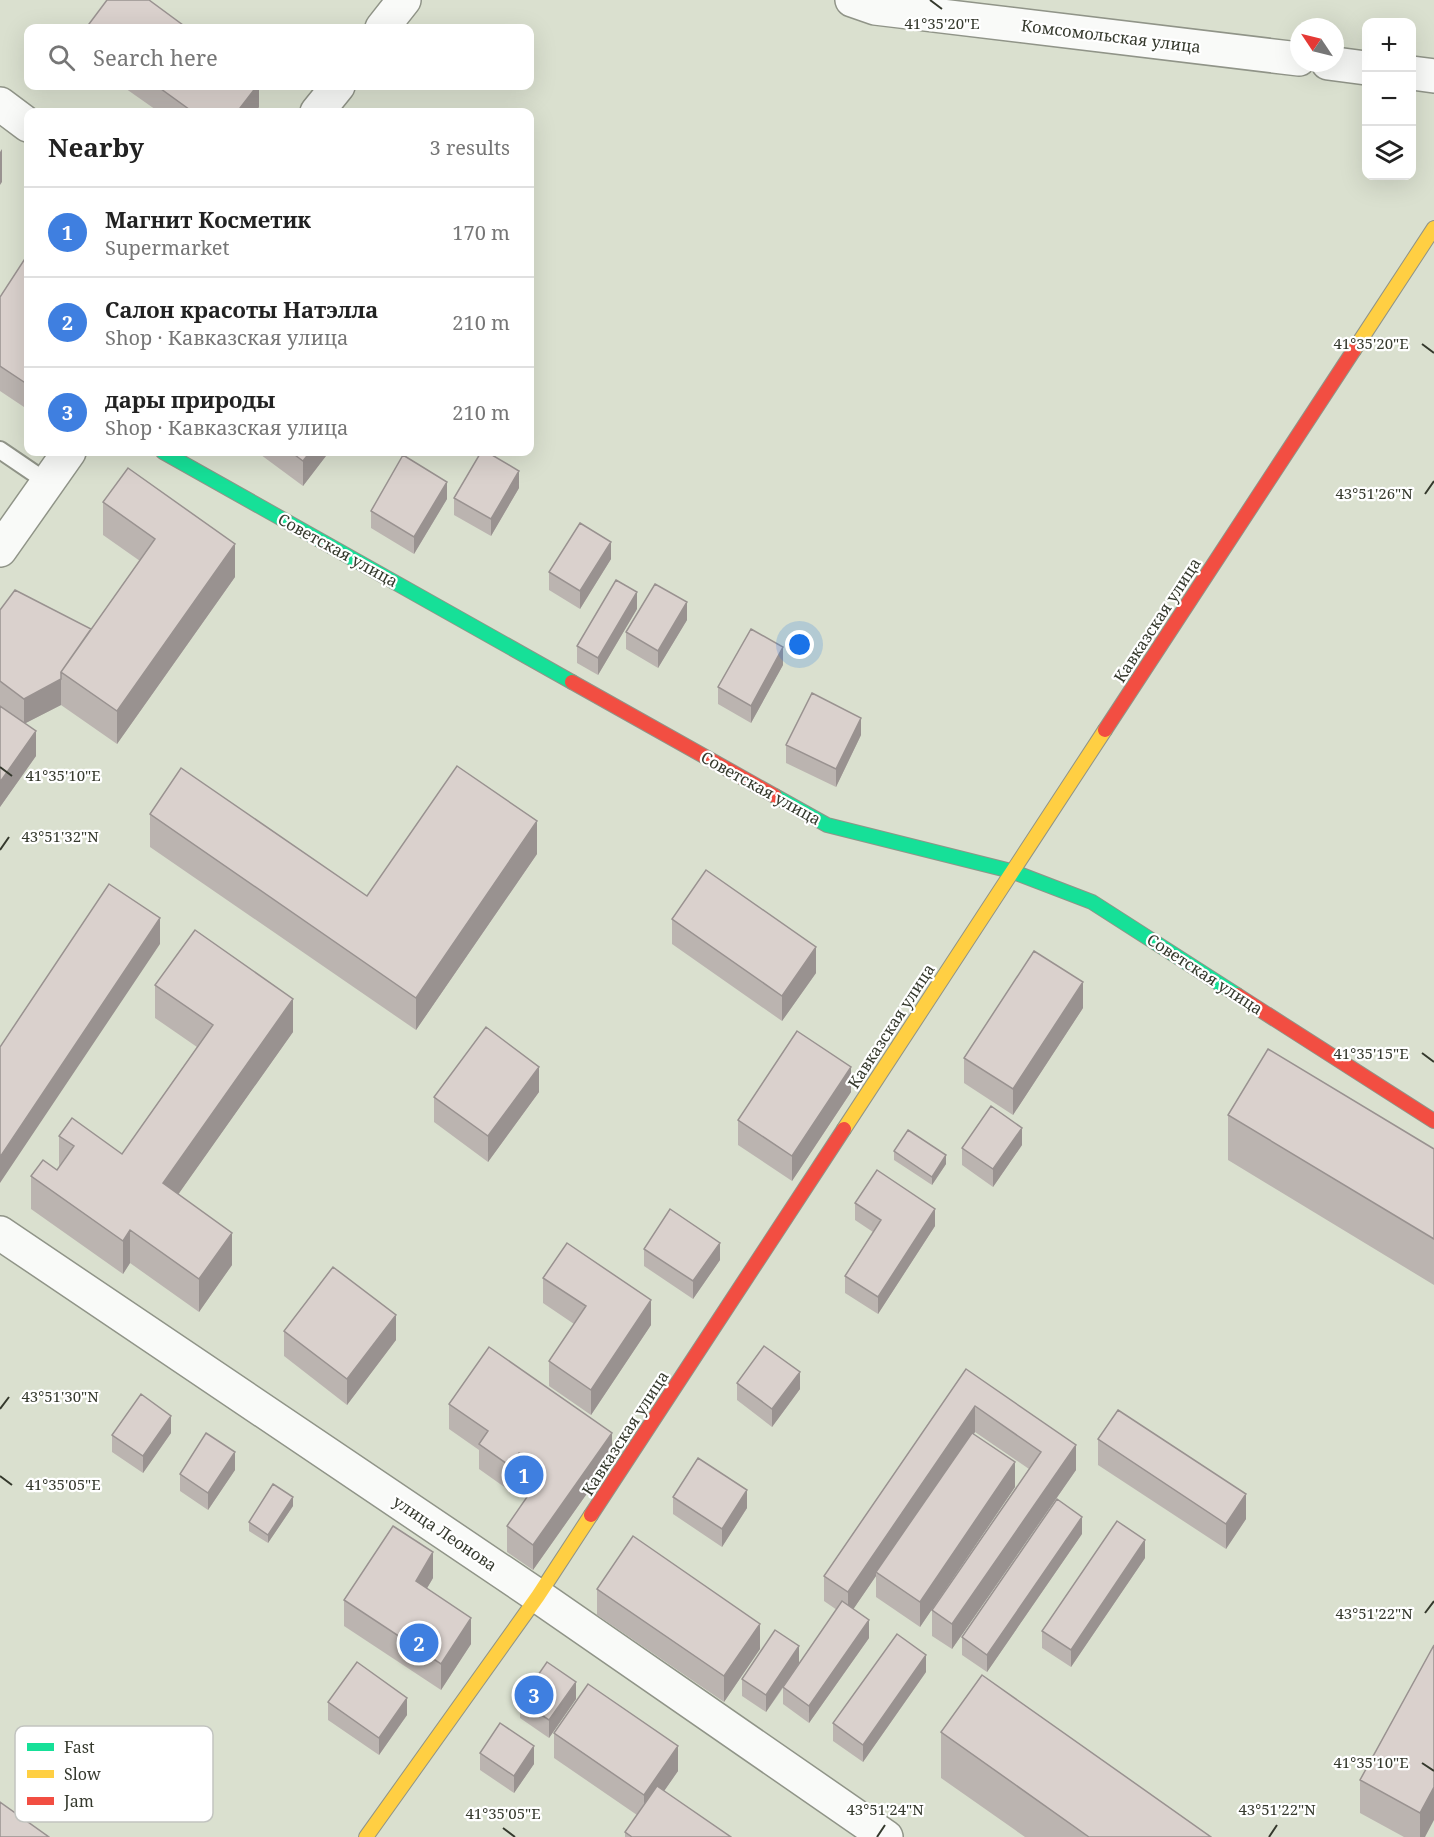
<!DOCTYPE html>
<meta charset="utf-8">
<style>
body{margin:0;font-family:"Noto Serif",serif;background:#f2f2f2;color:#222}
.controls{position:absolute;right:18px;top:18px;display:grid;overflow:hidden;border-radius:12px;box-shadow:0 6px 24px #0002}
.controls button{width:54px;height:54px;display:grid;place-items:center;padding:0;border:0;border-bottom:2px solid #e0e0e0;background:#fff;color:#222;font:30px sans-serif}
.compass{position:absolute;left:1290px;top:18px;width:54px;height:54px;border-radius:50%;background:#fff;box-shadow:0 6px 24px #0002;rotate:305deg}
.you{position:absolute;left:800px;top:645px;width:21px;height:21px;margin:-15px;border:4px solid #fff;border-radius:50%;background:#1a73e8;box-shadow:0 0 0 9px #1a73e833}
.badge{display:grid;place-items:center;width:39px;height:39px;border-radius:50%;background:#0f766e;color:#fff;font-size:20px;font-weight:700}
.pin{position:absolute;translate:-50% -50%;border:3px solid #fff;box-shadow:0 2px 6px #0006}
.list{margin:0;padding:0;list-style:none}
h2{display:flex;justify-content:space-between;align-items:center;height:78px;margin:0;padding:0 24px;font-size:26px}
h2 small{font-size:20px;font-weight:400;color:#767676}
.list li{display:grid;grid-template-columns:39px 1fr auto;gap:18px;align-items:center;box-sizing:border-box;height:90px;padding:0 24px;border-top:2px solid #e0e0e0}
.list b{display:block;font-size:22px;white-space:nowrap}
.list p{margin:0;font-size:20px;white-space:nowrap;color:#767676}
.list em{font-size:20px;font-style:normal;color:#767676}
.icon{flex:none;width:33px;height:33px;fill:none;stroke:currentColor;stroke-width:2;stroke-linecap:round;stroke-linejoin:round}
.map{position:relative;flex:none;width:1434px;height:1837px;overflow:hidden}
.search{position:absolute;background:#fff;box-shadow:0 6px 24px #0002;left:24px;top:24px;width:510px;height:66px;display:flex;align-items:center;gap:15px;box-sizing:border-box;padding:0 21px;border-radius:12px;color:#767676;font-size:22px}
.panel{position:absolute;background:#fff;box-shadow:0 6px 24px #0002;left:24px;top:108px;width:510px;height:348px;border-radius:12px}
.map>svg:first-child{display:block}
.lines{fill:none;stroke-linecap:round;stroke-linejoin:round}
.lane-casing{stroke:#909488;stroke-width:20}
.street-casing{stroke:#909488;stroke-width:36}
.fast-casing{stroke:#909488;stroke-width:16}
.slow-casing{stroke:#909488;stroke-width:16}
.jam-casing{stroke:#909488;stroke-width:16}
.lane{stroke:#f9faf8;stroke-width:16}
.street{stroke:#f9faf8;stroke-width:33}
.fast{stroke:#16e098;stroke-width:14}
.slow{stroke:#ffcf43;stroke-width:14}
.jam{stroke:#f24e42;stroke-width:14}
.wall{fill:#bbb4b0}
.shaded-wall{fill:#999290}
.building{fill:#dad1cd;stroke:#999290;stroke-width:1.5}
.ticks{fill:none;stroke:#35392d;stroke-width:2}
.labels{text-anchor:middle;dominant-baseline:central;stroke-width:4.5;stroke-linejoin:round;paint-order:stroke}
.street-label{font-size:16px;fill:#35392d;stroke:#fff}
.key{fill:#fff;stroke:#c2c4c0;stroke-width:1.5}
.key-label{font-size:16px;fill:#35392d}
.ticks-label{font-size:15px;text-anchor:middle;fill:#35392d;stroke:#fff;stroke-width:4.5;stroke-linejoin:round;paint-order:stroke}
</style>
<div class="map">
<svg width="1434" height="1837" viewBox="0 0 1434 1837">
<rect width="100%" height="100%" fill="#dae0cf"/>
<g class="lines">
<defs>
<path id="lane" d="M0 450 47 482"/>
<path id="street" d="M852 0 875 8 1299 59
M382 28 404 0
M1328 63 1366 68
M1412 73 1434 76
M0 104 28 125
M317 112 338 86
M0 550 69 452
M0 1233 538 1596 886 1837"/>
<path id="fast" d="M163 452 572 682
M775 796 827 825 1011 871 1092 902 1237 995"/>
<path id="slow" d="M1354 350 1434 228
M844 1129 1105 730
M366 1837 538 1596 591 1515"/>
<path id="jam" d="M572 682 775 796
M1105 730 1354 350
M1237 995 1434 1121
M591 1515 844 1129"/>
</defs>
<use href="#lane" class="lane-casing"/>
<use href="#street" class="street-casing"/>
<use href="#fast" class="fast-casing"/>
<use href="#slow" class="slow-casing"/>
<use href="#jam" class="jam-casing"/>
<use href="#lane" class="lane"/>
<use href="#street" class="street"/>
<use href="#fast" class="fast"/>
<use href="#slow" class="slow"/>
<use href="#jam" class="jam"/>
</g>
<path class="wall" d="M122 86H259V107L255 112H159Z
M28 254V408L27 409 0 391V297Z
M257 452H329L303 486Z
M519 488 491 536 454 515V498Z
M447 499 414 554 371 528V511Z
M103 502 235 577 117 744 61 705 25 723 36 756 0 807V610L91 629 140 561 103 535Z
M611 559 580 609 549 590V572Z
M637 609 598 675 577 663V646Z
M687 620 658 668 626 649V632Z
M783 665 751 723 718 704V687Z
M861 735 836 787 786 763V745Z
M150 814 367 896 537 854 416 1030 150 847Z
M672 919 816 973 782 1021 672 944Z
M155 985 293 1032 178 1194 232 1265 199 1312 130 1263 123 1274 31 1209V1176L57 1170 59 1167V1136L122 1154 197 1047 155 1018Z
M1083 1008 1013 1115 964 1083V1058Z
M539 1092 488 1162 434 1122V1097Z
M851 1092 792 1181 738 1145V1120Z
M1228 1115 1434 1149V1285L1228 1160Z
M1022 1145 993 1187 962 1165V1148Z
M894 1151 946 1164 932 1185 894 1160Z
M855 1203 935 1226 878 1314 845 1293V1276L873 1232 855 1220Z
M644 1249 720 1260 693 1299 644 1266Z
M543 1278 651 1325 591 1415 549 1386V1361L574 1324 543 1303Z
M284 1331 396 1340 347 1405 284 1356Z
M966 1369 1076 1470 952 1649 932 1636V1610L1029 1469 975 1432 974 1434 1015 1487 920 1627 876 1597V1576L853 1609 869 1638 809 1723 783 1704V1688L766 1712 742 1696V1679L799 1663 837 1610 824 1601V1576Z
M737 1383 800 1389 772 1427 737 1400Z
M449 1404 612 1458 533 1570 507 1552V1526L533 1488 519 1479 510 1491 479 1469V1450L449 1429Z
M171 1433 143 1473 112 1452V1435Z
M1098 1439 1246 1519 1226 1549 1098 1465Z
M235 1470 208 1510 180 1491V1474Z
M673 1497 747 1508 722 1547 673 1514Z
M293 1506 268 1543 249 1531V1522Z
M1082 1534 987 1672 962 1655V1637Z
M1145 1558 1071 1667 1042 1648V1631Z
M433 1578 427 1588 471 1644 441 1690 344 1626V1600Z
M597 1589 760 1649 724 1702 597 1615Z
M1434 1645 1425 1837H1404L1360 1813V1780Z
M926 1672 863 1762 833 1741V1723Z
M576 1699 549 1738 520 1718V1701Z
M328 1702 407 1715 379 1755 328 1720Z
M941 1732 1211 1837H1025L941 1778Z
M554 1733 678 1771 664 1791 731 1837H625V1832L637 1815 554 1758Z
M480 1753 534 1764 514 1793 480 1770Z"/>
<path class="shaded-wall" d="M257 86H259V107L255 112H237Z
M2 149V182L0 185V152Z
M28 382V408L27 409V384Z
M310 452H329L303 486V461Z
M519 471V488L491 536V519Z
M447 482V499L414 554V537Z
M611 542V559L580 609V591Z
M235 544V577L117 744V711Z
M637 592V609L598 675V658Z
M687 602V620L658 668V651Z
M783 647V665L751 723V706Z
M61 679V705L24 724V699Z
M861 718V735L836 787V769Z
M36 731V756L0 807V782Z
M537 821V854L416 1030V998Z
M160 918V944L0 1183V1157Z
M816 947V973L782 1021V996Z
M1083 982V1008L1013 1115V1089Z
M293 999V1032L163 1216V1183Z
M539 1067V1092L488 1162V1136Z
M851 1067V1092L792 1181V1156Z
M1022 1128V1145L993 1187V1169Z
M946 1155V1164L932 1185V1177Z
M935 1209V1226L878 1314V1297Z
M130 1230V1263L123 1274V1241Z
M232 1233V1265L199 1312V1279Z
M720 1243V1260L693 1299V1281Z
M651 1300V1325L591 1415V1390Z
M396 1315V1340L347 1405V1379Z
M800 1372V1389L772 1427V1409Z
M975 1406V1432L878 1573 876 1572V1576L848 1617V1592Z
M171 1416V1433L143 1473V1456Z
M612 1433V1458L533 1570V1545Z
M1076 1445V1470L952 1649V1624Z
M235 1452V1470L208 1510V1493Z
M519 1453V1479L510 1491V1466Z
M1015 1462V1487L920 1627V1602Z
M747 1490V1508L722 1547V1529Z
M1246 1494V1519L1226 1549V1524Z
M293 1497V1506L268 1543V1535Z
M1082 1517V1534L987 1672V1655Z
M1145 1540V1558L1071 1667V1650Z
M433 1552V1578L416 1607V1581Z
M471 1618V1644L441 1690V1664Z
M869 1620V1638L809 1723V1706Z
M760 1624V1649L724 1702V1676Z
M799 1646V1663L766 1712V1695Z
M926 1655V1672L863 1762V1745Z
M576 1682V1699L549 1738V1720Z
M407 1698V1715L379 1755V1738Z
M534 1746V1764L514 1793V1776Z
M678 1746V1771L644 1820V1795Z
M1434 1787V1820L1425 1837H1420V1813Z"/>
<path class="building" d="M107 0H149L187 28H86Z
M157 86H257L237 112H193Z
M28 254V382L27 384 0 366V297Z
M291 452H310L303 461Z
M481 452H487L519 471 491 519 454 498Z
M403 455 447 482 414 537 371 511Z
M128 468 235 544 117 711 61 672 155 539 103 502Z
M580 523 611 542 580 591 549 572Z
M616 580 637 592 598 658 577 646Z
M655 584 687 602 658 651 626 632Z
M15 590 91 629 61 672V679L24 699 0 681V610Z
M751 629 783 647 751 706 718 687Z
M812 693 861 718 836 769 786 745Z
M0 706 36 731 0 782Z
M457 766 537 821 416 998 150 814 181 768 367 896Z
M706 870 816 947 782 996 672 919Z
M109 884 160 918 0 1157V1047Z
M195 930 293 999 163 1183 232 1233 199 1279 130 1230 123 1241 31 1176 43 1160 57 1170 74 1146 59 1136 72 1118 122 1154 213 1025 155 985Z
M1034 951 1083 982 1013 1089 964 1058Z
M486 1027 539 1067 488 1136 434 1097Z
M797 1031 851 1067 792 1156 738 1120Z
M1268 1049 1434 1149V1239L1228 1115Z
M991 1106 1022 1128 993 1169 962 1148Z
M908 1130 946 1155 932 1177 894 1151Z
M877 1170 935 1209 878 1297 845 1276 881 1220 855 1203Z
M670 1209 720 1243 693 1281 644 1249Z
M567 1243 651 1300 591 1390 549 1361 586 1306 543 1278Z
M333 1267 396 1315 347 1379 284 1331Z
M764 1346 800 1372 772 1409 737 1383Z
M489 1347 612 1433 533 1545 507 1526 545 1471 519 1453 510 1466 479 1444 488 1431 449 1404Z
M966 1369 1076 1445 952 1624 932 1610 1041 1452 975 1406 848 1592 824 1576Z
M141 1394 171 1416 143 1456 112 1435Z
M1118 1410 1246 1494 1226 1524 1098 1439Z
M206 1433 235 1452 208 1493 180 1474Z
M972 1433 1015 1462 920 1602 876 1572Z
M698 1458 747 1490 722 1529 673 1497Z
M273 1484 293 1497 268 1535 249 1522Z
M1057 1499 1082 1517 987 1655 962 1637Z
M1117 1521 1145 1540 1071 1650 1042 1631Z
M393 1526 433 1552 416 1581 471 1618 441 1664 344 1600Z
M633 1536 760 1624 724 1676 597 1589Z
M842 1601 869 1620 809 1706 783 1687Z
M775 1630 799 1646 766 1695 742 1679Z
M897 1634 926 1655 863 1745 833 1723Z
M1434 1645V1787L1420 1813 1360 1780Z
M357 1662 407 1698 379 1738 328 1702Z
M547 1662 576 1682 549 1720 520 1701Z
M982 1675 1211 1837H1089L941 1732Z
M588 1684 678 1746 644 1795 554 1733Z
M500 1723 534 1746 514 1776 480 1753Z
M657 1786 731 1837H632L625 1832Z
M0 1802 49 1837H0Z"/>
<path class="ticks" d="M930 0 942 9M1422 344 1434 353M1425 494 1434 481M0 767 12 776M0 850 9 837M1422 1053 1434 1062M0 1409 9 1397M0 1476 12 1485M1425 1613 1434 1601M1422 1763 1434 1771M503 1828 515 1837M877 1837 885 1825M1269 1837 1277 1825"/>
<g class="labels">
<g class="street-label">
<text transform="translate(1111 36) rotate(7)">Комсомольская улица</text>
<text transform="translate(338 550) rotate(29)">Советская улица</text>
<text transform="translate(1157 620) rotate(-57)">Кавказская улица</text>
<text transform="translate(761 788) rotate(29)">Советская улица</text>
<text transform="translate(1205 974) rotate(33)">Советская улица</text>
<text transform="translate(891 1026) rotate(-57)">Кавказская улица</text>
<text transform="translate(625 1433) rotate(-57)">Кавказская улица</text>
<text transform="translate(445 1533) rotate(34)">улица Леонова</text>
</g>
</g>
<rect x="15" y="1726" width="198" height="96" rx="9" class="key"/>
<rect x="27" y="1743" width="27" height="8" fill="#16e098"/>
<rect x="27" y="1770" width="27" height="8" fill="#ffcf43"/>
<rect x="27" y="1797" width="27" height="8" fill="#f24e42"/>
<g class="key-label">
<text x="64" y="1753">Fast</text>
<text x="64" y="1780">Slow</text>
<text x="64" y="1807">Jam</text>
</g>
<g class="ticks-label">
<text x="942" y="29">41°35'20"E</text>
<text x="1371" y="349">41°35'20"E</text>
<text x="1374" y="499">43°51'26"N</text>
<text x="63" y="781">41°35'10"E</text>
<text x="60" y="842">43°51'32"N</text>
<text x="1371" y="1059">41°35'15"E</text>
<text x="60" y="1402">43°51'30"N</text>
<text x="63" y="1490">41°35'05"E</text>
<text x="1374" y="1619">43°51'22"N</text>
<text x="1371" y="1768">41°35'10"E</text>
<text x="885" y="1815">43°51'24"N</text>
<text x="1277" y="1815">43°51'22"N</text>
<text x="503" y="1819">41°35'05"E</text>
</g>
</svg>
<div class="controls">
<button>+</button>
<button>−</button>
<button><svg class="icon" aria-label="layers" viewBox="0 0 24 24"><path d="M12 4l9 5-9 5-9-5zM3 14l9 5 9-5"/></svg></button>
</div>
<svg class="compass" viewBox="-18 -18 36 36"><path d="M0-13l5 13h-10z" fill="#e53935"/><path d="M0 13l5-13h-10z" fill="#767676"/></svg>
<div class="you"></div>
<div class="pin badge" style="left:524px;top:1475px;background:#3f7fe0">1</div>
<div class="pin badge" style="left:419px;top:1643px;background:#3f7fe0">2</div>
<div class="pin badge" style="left:534px;top:1695px;background:#3f7fe0">3</div>
<div class="search"><svg class="icon" aria-label="search" viewBox="0 0 24 24"><circle cx="10" cy="10" r="6"/><path d="M15 15l6 6"/></svg>Search here</div>
<section class="panel">
<h2>Nearby<small>3 results</small></h2>
<ul class="list">
<li><span class="badge" style="background:#3f7fe0">1</span><div><b>Магнит Косметик</b><p>Supermarket</p></div><em>170 m</em></li>
<li><span class="badge" style="background:#3f7fe0">2</span><div><b>Салон красоты Натэлла</b><p>Shop · Кавказская улица</p></div><em>210 m</em></li>
<li><span class="badge" style="background:#3f7fe0">3</span><div><b>дары природы</b><p>Shop · Кавказская улица</p></div><em>210 m</em></li>
</ul>
</section>
</div>
